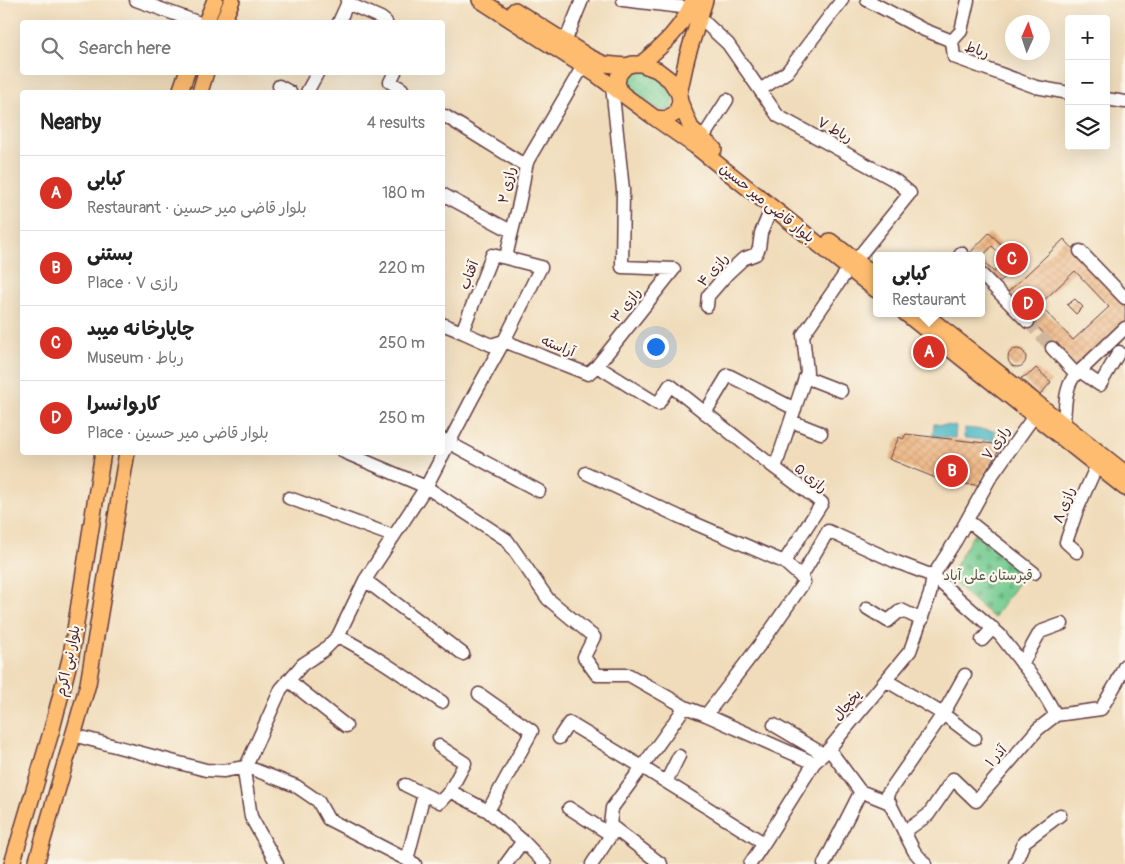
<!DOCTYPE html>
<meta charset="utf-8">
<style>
body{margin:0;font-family:Pangolin,"Playpen Sans Arabic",sans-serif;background:#f6f6f6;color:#222}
.controls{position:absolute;right:15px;top:15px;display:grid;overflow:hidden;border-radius:5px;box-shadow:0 5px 20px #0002}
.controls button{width:45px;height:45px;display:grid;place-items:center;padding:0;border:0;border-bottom:1px solid #e0e0e0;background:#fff;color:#222;font:25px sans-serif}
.compass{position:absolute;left:1005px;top:15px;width:45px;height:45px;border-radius:50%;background:#fff;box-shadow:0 5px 20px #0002;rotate:3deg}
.you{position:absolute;left:655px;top:346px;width:18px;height:18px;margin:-12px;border:4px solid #fff;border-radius:50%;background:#1a73e8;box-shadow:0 0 0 8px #1a73e833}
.badge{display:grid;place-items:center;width:32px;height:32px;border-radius:50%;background:#d93025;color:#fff;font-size:16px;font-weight:700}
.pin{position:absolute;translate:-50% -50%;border:2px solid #fff;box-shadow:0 1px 5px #0006}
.popup{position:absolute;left:873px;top:252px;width:112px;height:65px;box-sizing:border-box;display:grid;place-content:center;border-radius:5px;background:#fff;filter:drop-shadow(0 1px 4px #0005);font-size:16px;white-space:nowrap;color:#767676}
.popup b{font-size:19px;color:#222}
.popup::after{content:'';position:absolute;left:50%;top:100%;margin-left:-10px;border:10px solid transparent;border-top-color:#fff}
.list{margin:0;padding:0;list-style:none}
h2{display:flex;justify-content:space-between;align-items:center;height:65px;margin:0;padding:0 20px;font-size:21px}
h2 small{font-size:16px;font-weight:400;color:#767676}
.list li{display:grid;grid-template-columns:32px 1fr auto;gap:15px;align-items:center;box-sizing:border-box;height:75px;padding:0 20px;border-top:1px solid #e0e0e0}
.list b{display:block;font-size:19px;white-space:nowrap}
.list p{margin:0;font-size:16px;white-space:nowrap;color:#767676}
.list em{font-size:16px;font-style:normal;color:#767676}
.icon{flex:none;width:28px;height:28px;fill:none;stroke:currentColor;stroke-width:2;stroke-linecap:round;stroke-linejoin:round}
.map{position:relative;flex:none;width:1125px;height:864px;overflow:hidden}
.search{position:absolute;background:#fff;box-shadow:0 5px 20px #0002;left:20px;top:20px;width:425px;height:55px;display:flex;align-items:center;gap:12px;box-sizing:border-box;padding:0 18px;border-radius:5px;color:#767676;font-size:19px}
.panel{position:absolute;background:#fff;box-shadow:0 5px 20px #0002;left:20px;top:90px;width:425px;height:365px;border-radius:5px}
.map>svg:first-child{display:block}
.grass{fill:url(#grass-dots);stroke:#5e755e}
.cemetery{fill:url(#cemetery-stones);stroke:#5e755e}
.water{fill:#47b5c3;stroke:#486a77}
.building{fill:url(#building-cross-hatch);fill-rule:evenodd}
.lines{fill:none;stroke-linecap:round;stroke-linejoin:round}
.minor-tunnel{stroke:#cfb69d;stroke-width:12;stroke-dasharray:12 6;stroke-linecap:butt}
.minor-casing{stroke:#633b40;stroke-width:15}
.major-casing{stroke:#633b40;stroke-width:18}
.minor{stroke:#fff;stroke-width:12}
.major{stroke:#febc70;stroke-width:15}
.labels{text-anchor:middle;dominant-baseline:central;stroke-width:4.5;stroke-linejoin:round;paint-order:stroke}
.street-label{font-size:14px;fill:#4a1f2b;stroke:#fbf7ec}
.park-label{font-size:14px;fill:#565349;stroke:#fbf7ec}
</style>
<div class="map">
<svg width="1125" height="864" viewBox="0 0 1125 864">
<defs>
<pattern id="grass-dots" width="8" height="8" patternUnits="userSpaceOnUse" patternTransform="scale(1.25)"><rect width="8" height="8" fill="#73cb90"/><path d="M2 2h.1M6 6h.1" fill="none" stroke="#65ae7c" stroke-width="1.8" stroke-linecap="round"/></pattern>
<pattern id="cemetery-stones" width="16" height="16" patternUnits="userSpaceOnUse" patternTransform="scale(1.25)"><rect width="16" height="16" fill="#73cb90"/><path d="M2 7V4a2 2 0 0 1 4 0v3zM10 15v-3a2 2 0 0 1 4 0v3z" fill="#65ae7c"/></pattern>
<pattern id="building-cross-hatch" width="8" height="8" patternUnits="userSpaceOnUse" patternTransform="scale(1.25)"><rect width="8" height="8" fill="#edb683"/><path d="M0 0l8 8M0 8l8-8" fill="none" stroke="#cd9c71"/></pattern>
</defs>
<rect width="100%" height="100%" fill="#fbf7ec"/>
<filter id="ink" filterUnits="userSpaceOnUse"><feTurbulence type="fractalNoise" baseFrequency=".02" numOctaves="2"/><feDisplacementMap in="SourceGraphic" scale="10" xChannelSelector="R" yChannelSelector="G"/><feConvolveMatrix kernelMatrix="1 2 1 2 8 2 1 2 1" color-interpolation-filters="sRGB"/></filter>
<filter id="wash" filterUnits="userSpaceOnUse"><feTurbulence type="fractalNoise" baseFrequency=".0096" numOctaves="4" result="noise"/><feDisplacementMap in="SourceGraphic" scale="20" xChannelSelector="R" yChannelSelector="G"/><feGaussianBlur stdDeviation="1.12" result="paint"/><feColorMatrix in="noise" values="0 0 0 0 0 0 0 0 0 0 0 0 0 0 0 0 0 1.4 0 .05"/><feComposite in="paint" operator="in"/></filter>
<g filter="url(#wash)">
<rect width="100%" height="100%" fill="#f0dcba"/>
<path class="grass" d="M642 70 657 73 674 97 672 108 666 111 658 109 627 88 624 79 630 72Z"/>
<path class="cemetery" d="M975 532 1027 569 994 618 948 578Z"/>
<path class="water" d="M934 424 956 426 955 438 933 436Z
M965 428 995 431 994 441 964 438Z"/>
<g id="blocks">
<path class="building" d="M989 233 1020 261 997 285 982 271V261L994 272 1006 260 992 246 983 256H967Z
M1064 239 1125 303V323L1077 368 1006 294ZM1075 271 1109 307 1073 340 1039 305Z
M1075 299 1083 307 1076 314 1067 305Z
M1008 358a9 9 0 1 1 18 0a9 9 0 1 1-18 0Z
M1036 368 1051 382 1040 395 1021 378 1031 373Z
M906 434 994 444 1000 448 978 485 948 483 889 459 899 437 903 439Z"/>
</g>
</g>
<g filter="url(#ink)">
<use href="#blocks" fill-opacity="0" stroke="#633b40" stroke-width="1"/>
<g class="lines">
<path class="minor-tunnel" d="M1028 322 1052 348"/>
<defs>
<path id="minor" d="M136 0 197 22
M623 0 690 8
M867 0 922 29 952 41 954 57 1036 87 1069 93
M347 3 381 18 386 22
M700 18 728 44 778 116 896 181 910 193 856 260
M339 22 349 0
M952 41 961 31 968 0
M565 42 582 0
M395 72 390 82 402 89
M279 86 290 92
M612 86 623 190 622 267 674 269 597 366 658 404 670 385 775 468
M760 90 787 72 842 0
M307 92 318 72
M1106 99 1125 102
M445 116 526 166
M702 139 727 100
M442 194 511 231
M1080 251 1125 298
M961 253 963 256
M506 258 492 255 462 332 491 345 504 341 588 374 597 366
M849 268 803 335 807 372 775 468 822 503 784 562 801 577 828 531 894 561 933 576 1000 635 1038 684 1056 715
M982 275 1028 322
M707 306 708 296 727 274 743 259 756 254 759 248 761 233 772 207
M442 324 462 332
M1052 348 1076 374
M1080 371 1125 328
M805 377 841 391
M705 413 728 375 795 409
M791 421 821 433
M1064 425C1065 409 1064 381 1080 371L1100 385 1119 352
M442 439 539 491
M344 452 426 487 507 540 548 599 594 637 584 657 597 675H629L685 707
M586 473 680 517 784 562
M289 498 393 536
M967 520 1034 573
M1077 552 1066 542 1077 510 1097 465
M801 577 804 582 768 634 706 715 814 763
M365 580 463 654
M867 608 888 621 901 610 922 620
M338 636C375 655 408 679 442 702
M982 640 993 628
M1022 664 1040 632 1062 624
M288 680 346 726
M887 681 943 714 975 738
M479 694 532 731 488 811
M706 715 685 707 642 767 764 843 814 763 829 749 910 651 930 594 933 576 956 540 990 478 1039 409
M774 725 823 754
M73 735 206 770 223 771 245 767 250 768 296 786 318 801 328 819 415 864
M559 738 569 723 642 767 612 808 610 825 661 864
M439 746 465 763 450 791
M829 749 860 791 890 803
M666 782 679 756
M405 785 440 802 450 791 488 811 523 841 545 864
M569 808 611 835
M904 832 928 815 953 779 976 801 1038 729 1056 715 1101 709 1117 682 1125 665
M407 860 424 794
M277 864 251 817 244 771 281 689 303 664 323 651 338 636 365 580 426 487 473 397 504 341 541 267 506 258C510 236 517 215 521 194 524 182 524 170 528 160L583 66
M506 864 523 841
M592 864 615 829
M750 864 764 843
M824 864 861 791
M925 864 914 851 886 796 943 714 965 675
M1015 864 1024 842 1060 815"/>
<path id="major" d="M480 0 597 75 621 93
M515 10 589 57 604 64 626 66
M206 22 215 0
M223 22 232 0
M641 64C662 46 684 27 693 0
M180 92 187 72
M200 92 206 72
M679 94 670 80 657 70 641 64H633L626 66 619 74 617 83 621 93 655 118 666 119 676 113 680 102 679 94 687 57 705 0
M680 102 691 128 714 149
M655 118 695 146 876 290
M830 241 876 276
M905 313 1125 488
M923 313 1125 473
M12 864 52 729 71 655 103 452
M36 864 88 684 127 452"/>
</defs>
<use href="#minor" class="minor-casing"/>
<use href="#major" class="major-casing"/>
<use href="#minor" class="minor"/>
<use href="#major" class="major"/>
</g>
</g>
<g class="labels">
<g class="street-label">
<text transform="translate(977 50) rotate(19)">رباط</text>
<text transform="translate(835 130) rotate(29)">رباط ۷</text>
<text transform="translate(507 185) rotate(-78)">رازی ۲</text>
<text transform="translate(767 203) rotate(39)">بلوار قاضی میر حسین</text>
<text transform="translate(713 270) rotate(-49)">رازی ۴</text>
<text transform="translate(469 275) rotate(-69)">آفتاب</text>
<text transform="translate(626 305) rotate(-52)">رازی ۳</text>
<text transform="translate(558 346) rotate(22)">آراسته</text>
<text transform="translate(996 443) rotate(-55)">رازی ۷</text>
<text transform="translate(811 478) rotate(39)">رازی ۵</text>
<text transform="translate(1064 505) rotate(-69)">رازی ۸</text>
<text transform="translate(68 661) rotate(-78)">بلوار نبی اکرم</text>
<text transform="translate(847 705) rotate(-50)">یخچال</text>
<text transform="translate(996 756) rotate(-48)">آذر ۱</text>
</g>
<g class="park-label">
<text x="988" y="575">قبرستان علی آباد</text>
</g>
</g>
</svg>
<div class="controls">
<button>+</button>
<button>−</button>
<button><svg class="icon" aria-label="layers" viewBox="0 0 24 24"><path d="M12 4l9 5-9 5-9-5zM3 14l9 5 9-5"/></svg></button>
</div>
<svg class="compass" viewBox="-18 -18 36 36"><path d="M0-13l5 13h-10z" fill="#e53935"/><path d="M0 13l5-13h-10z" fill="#767676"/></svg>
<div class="you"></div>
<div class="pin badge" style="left:929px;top:352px">A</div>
<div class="popup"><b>کبابی</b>Restaurant</div>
<div class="pin badge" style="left:952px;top:471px">B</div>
<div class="pin badge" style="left:1012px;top:259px">C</div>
<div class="pin badge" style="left:1028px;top:304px">D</div>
<div class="search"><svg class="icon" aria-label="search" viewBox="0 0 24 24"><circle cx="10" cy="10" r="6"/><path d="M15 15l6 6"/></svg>Search here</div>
<section class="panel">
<h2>Nearby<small>4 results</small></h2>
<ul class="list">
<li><span class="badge">A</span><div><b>کبابی</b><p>Restaurant · بلوار قاضی میر حسین</p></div><em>180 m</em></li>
<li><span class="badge">B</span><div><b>بستنی</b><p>Place · رازی ۷</p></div><em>220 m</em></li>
<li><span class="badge">C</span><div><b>چاپارخانه میبد</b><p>Museum · رباط</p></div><em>250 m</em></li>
<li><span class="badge">D</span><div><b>کاروانسرا</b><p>Place · بلوار قاضی میر حسین</p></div><em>250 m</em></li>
</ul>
</section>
</div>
